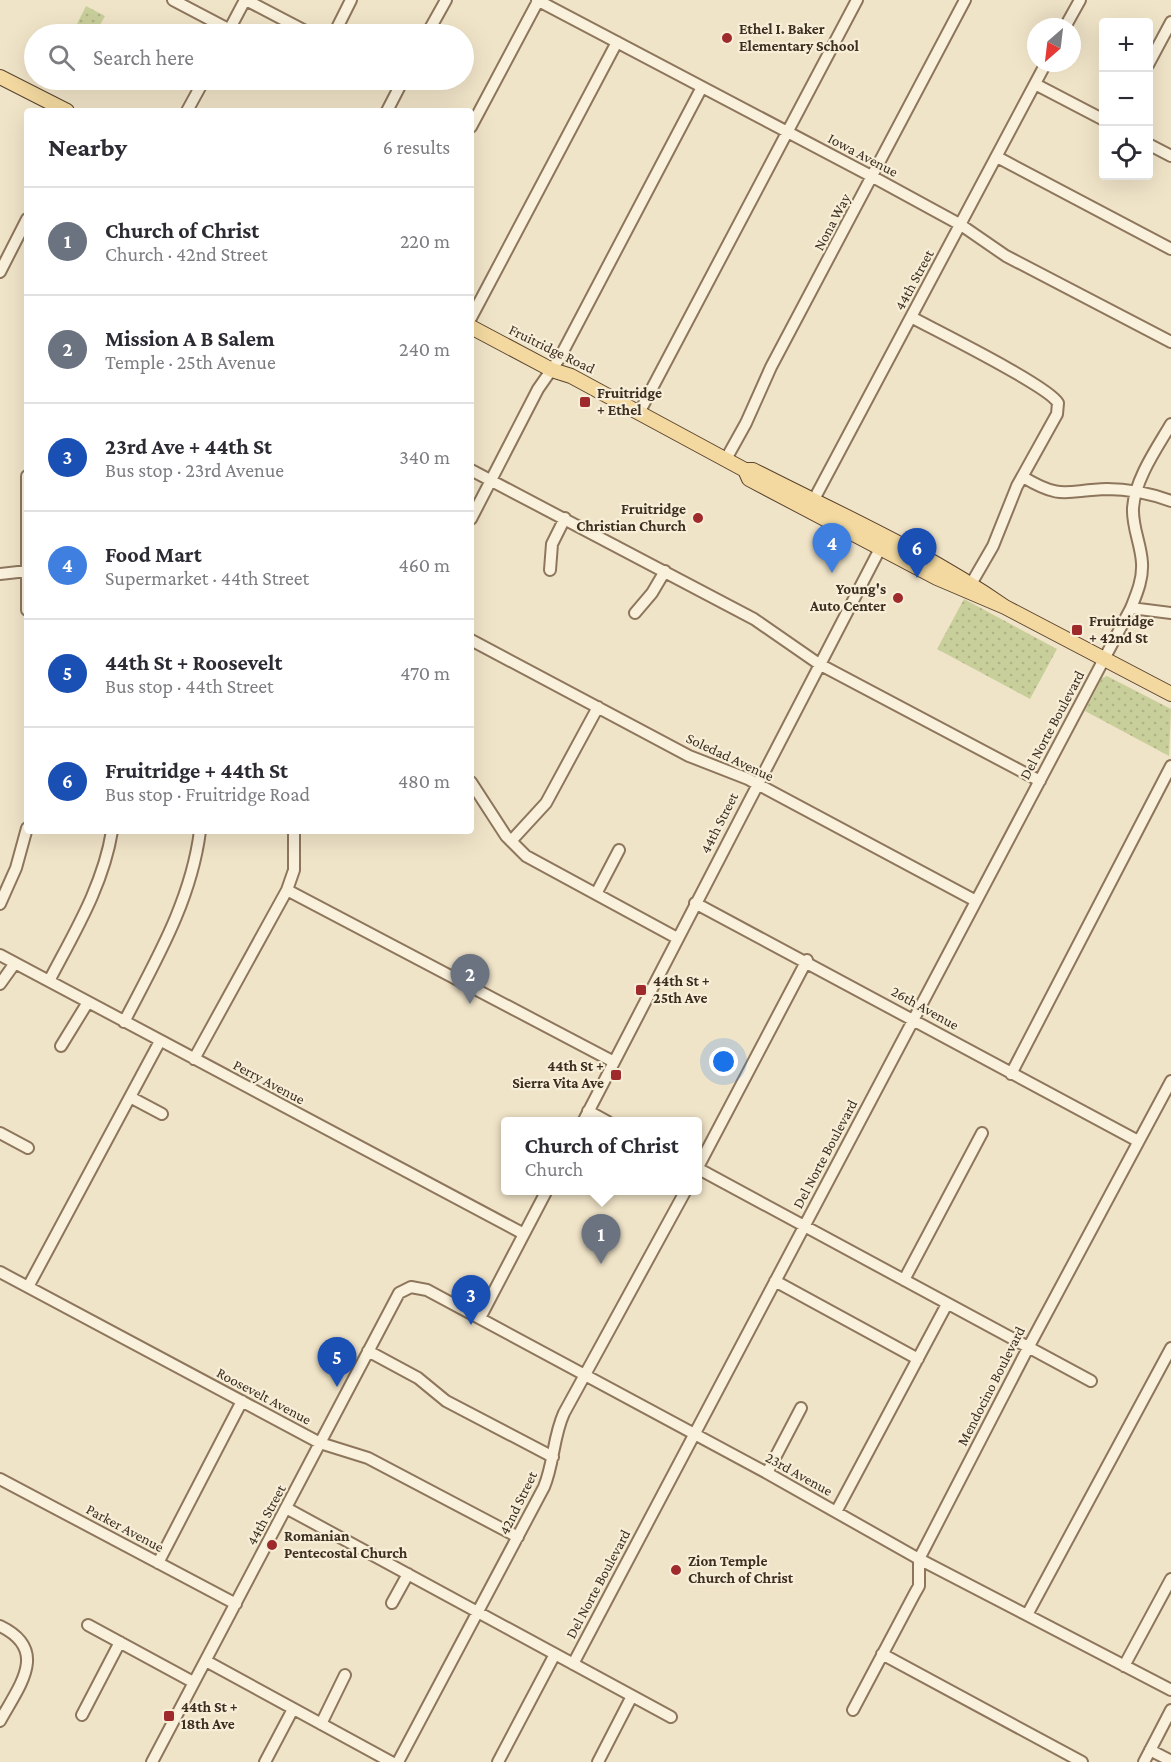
<!DOCTYPE html>
<meta charset="utf-8">
<style>
body{margin:0;font-family:"Crimson Pro",serif;background:#f2f2f3;color:#2b2b33}
.controls{position:absolute;right:18px;top:18px;display:grid;overflow:hidden;border-radius:6px;box-shadow:0 6px 24px #0002}
.controls button{width:54px;height:54px;display:grid;place-items:center;padding:0;border:0;border-bottom:2px solid #e1e1e2;background:#fff;color:#2b2b33;font:30px sans-serif}
.compass{position:absolute;left:1027px;top:18px;width:54px;height:54px;border-radius:50%;background:#fff;box-shadow:0 6px 24px #0002;rotate:208deg}
.you{position:absolute;left:724px;top:1062px;width:21px;height:21px;margin:-15px;border:4px solid #fff;border-radius:50%;background:#1a73e8;box-shadow:0 0 0 9px #1a73e833}
.badge{display:grid;place-items:center;width:39px;height:39px;border-radius:50%;background:#2563eb;color:#fff;font-size:20px;font-weight:700}
.pin{position:absolute;translate:-50% -50px;filter:drop-shadow(0 2px 3px #0008)}
.pin::after{content:'';position:absolute;top:32px;width:21px;height:18px;background:inherit;clip-path:polygon(0 0,100% 0,50% 100%)}
.popup{position:absolute;left:501px;top:1117px;width:201px;height:78px;box-sizing:border-box;display:grid;place-content:center;border-radius:6px;background:#fff;filter:drop-shadow(0 2px 4px #0005);font-size:20px;white-space:nowrap;color:#7c7c81}
.popup b{font-size:22px;color:#2b2b33}
.popup::after{content:'';position:absolute;left:50%;top:100%;margin-left:-12px;border:12px solid transparent;border-top-color:#fff}
.list{margin:0;padding:0;list-style:none}
h2{display:flex;justify-content:space-between;align-items:center;height:78px;margin:0;padding:0 24px;font-size:26px}
h2 small{font-size:20px;font-weight:400;color:#7c7c81}
.list li{display:grid;grid-template-columns:39px 1fr auto;gap:18px;align-items:center;box-sizing:border-box;height:108px;padding:0 24px;border-top:2px solid #e1e1e2}
.list b{display:block;font-size:22px;white-space:nowrap}
.list p{margin:0;font-size:20px;white-space:nowrap;color:#7c7c81}
.list em{font-size:20px;font-style:normal;color:#7c7c81}
.icon{flex:none;width:33px;height:33px;fill:none;stroke:currentColor;stroke-width:2;stroke-linecap:round;stroke-linejoin:round}
.map{position:relative;flex:none;width:1171px;height:1762px;overflow:hidden}
.search{position:absolute;background:#fff;box-shadow:0 6px 24px #0002;left:24px;top:24px;width:450px;height:66px;display:flex;align-items:center;gap:15px;box-sizing:border-box;padding:0 21px;border-radius:33px;color:#7c7c81;font-size:22px}
.panel{position:absolute;background:#fff;box-shadow:0 6px 24px #0002;left:24px;top:108px;width:450px;height:726px;border-radius:6px}
.map>svg:first-child{display:block}
.grass{fill:url(#grass-dots)}
.lines{fill:none;stroke-linecap:round;stroke-linejoin:round}
.minor-casing{stroke:#8d765c;stroke-width:14}
.major-casing{stroke:#5b4430;stroke-width:16}
.minor{stroke:#faf1dc;stroke-width:10}
.major{stroke:#f3d9a0;stroke-width:14}
.poi-dot{fill:#9e2a2b;stroke:#f7eed8;stroke-width:2}
.labels{text-anchor:middle;dominant-baseline:central;stroke-width:4.5;stroke-linejoin:round;paint-order:stroke}
.poi-label{font-size:15px;font-weight:bold;fill:#3d2e20;stroke:#f7eed8;text-anchor:start}
.street-label{font-size:15px;fill:#3d2e20;stroke:#f7eed8}
</style>
<div class="map">
<svg width="1171" height="1762" viewBox="0 0 1171 1762">
<defs>
<pattern id="grass-dots" width="8" height="8" patternUnits="userSpaceOnUse" patternTransform="scale(1.5)"><rect width="8" height="8" fill="#c9cf9b"/><path d="M2 2h.1M6 6h.1" fill="none" stroke="#aeb285" stroke-width="1.8" stroke-linecap="round"/></pattern>
</defs>
<rect width="100%" height="100%" fill="#f0e4c8"/>
<path class="grass" d="M86 6 105 16 95 34H72Z
M964 599 1057 649 1030 699 937 649Z
M1107 676 1171 709 1169 756 1085 711 1102 678Z"/>
<g class="lines">
<defs>
<path id="minor" d="M173 0 230 30
M246 0 311 34
M537 0 873 177 961 225 1006 256 1171 342
M1065 27 1080 0
M227 34 245 0
M334 34 351 0
M427 34 446 0
M1148 65 1171 22
M1035 84 1104 120
M187 111 204 80
M387 111 403 80
M471 127 538 1
M1148 144 1171 156
M997 157 1171 249
M0 272 27 219
M911 317C935 330 1049 386 1058 403L1057 414 1017 486 993 546 971 584
M471 318 617 42
M639 413 857 0
M726 459 746 423 771 367 965 0
M471 470 754 619 819 664 1040 781
M27 476V610
M1023 477C1063 501 1066 490 1107 489 1130 489 1149 493 1171 501
M811 505 1046 63
M471 519 538 389 559 359 702 87
M550 570 552 544 565 518
M0 574 27 571
M1131 608 1171 613
M635 613 652 593 665 571
M471 640 689 756 748 779 976 901
M471 782 506 836 526 856 677 938
M511 841 546 803 598 707
M287 890 614 1062
M596 894 619 850
M695 903 1138 1141
M0 904 16 868 27 828
M0 955 524 1234
M49 981C74 933 103 886 112 831
M0 984 15 963
M124 1022C156 960 191 901 200 831
M61 1046 88 1002
M194 1059 287 890 294 870V831
M1011 1074 1171 766
M130 1097 162 1114
M588 1111 608 1122
M583 1122 884 541
M0 1133 28 1148
M697 1168 1091 1381
M697 1169 807 960
M0 1272 320 1443 368 1458 518 1537
M904 1280 982 1133
M775 1281 918 1359
M28 1287 160 1041
M480 1318 547 1190
M368 1351 418 1378 446 1401 553 1457
M767 1473 801 1408
M0 1479 236 1604
M286 1508 671 1717
M836 1512 947 1304
M158 1563 242 1401
M392 1603 408 1574
M1027 1615 1171 1348
M88 1625 193 1682
M0 1626C50 1650 19 1686 0 1721
M882 1654 1082 1762
M206 1661 391 1762
M573 1664 1131 608C1137 593 1143 579 1142 563 1141 544 1132 527 1133 508 1135 479 1157 448 1171 424
M1124 1666 1171 1579
M853 1710 915 1593 919 1586V1559L1028 1348 1171 1081
M82 1715 120 1642
M321 1724 345 1675
M1150 1750 1171 1761
M152 1762 399 1293 411 1287 427 1290 767 1473 919 1559 1171 1690
M265 1762 293 1709
M398 1762 544 1487C554 1463 553 1437 564 1413L686 1190
M498 1762 555 1654
M598 1762 632 1696
M1144 1762 1171 1710"/>
<path id="major" d="M0 77 67 111
M471 327 552 370 571 376 745 470H753C837 513 928 553 1005 607
M745 470 749 479 937 578 1005 607 1171 694"/>
</defs>
<use href="#minor" class="minor-casing"/>
<use href="#major" class="major-casing"/>
<use href="#minor" class="minor"/>
<use href="#major" class="major"/>
</g>
<g class="poi-dot">
<circle cx="727" cy="38" r="6"/>
<rect x="579" y="396" width="12" height="12" rx="3"/>
<circle cx="698" cy="518" r="6"/>
<circle cx="898" cy="598" r="6"/>
<rect x="1071" y="624" width="12" height="12" rx="3"/>
<rect x="635" y="984" width="12" height="12" rx="3"/>
<rect x="610" y="1069" width="12" height="12" rx="3"/>
<circle cx="272" cy="1545" r="6"/>
<circle cx="676" cy="1570" r="6"/>
<rect x="163" y="1710" width="12" height="12" rx="3"/>
</g>
<g class="labels">
<g class="poi-label">
<text x="739" y="29">Ethel I. Baker<tspan x="739" dy="17">Elementary School</tspan></text>
<text x="597" y="393">Fruitridge<tspan x="597" dy="17">+ Ethel</tspan></text>
<text x="686" y="509" text-anchor="end">Fruitridge<tspan x="686" dy="17">Christian Church</tspan></text>
<text x="886" y="589" text-anchor="end">Young's<tspan x="886" dy="17">Auto Center</tspan></text>
<text x="1089" y="621">Fruitridge<tspan x="1089" dy="17">+ 42nd St</tspan></text>
<text x="653" y="981">44th St +<tspan x="653" dy="17">25th Ave</tspan></text>
<text x="604" y="1066" text-anchor="end">44th St +<tspan x="604" dy="17">Sierra Vita Ave</tspan></text>
<text x="284" y="1536">Romanian<tspan x="284" dy="17">Pentecostal Church</tspan></text>
<text x="688" y="1561">Zion Temple<tspan x="688" dy="17">Church of Christ</tspan></text>
<text x="181" y="1707">44th St +<tspan x="181" dy="17">18th Ave</tspan></text>
</g>
<g class="street-label">
<text transform="translate(863 155) rotate(28)">Iowa Avenue</text>
<text transform="translate(832 222) rotate(-62)">Nona Way</text>
<text transform="translate(914 280) rotate(-62)">44th Street</text>
<text transform="translate(552 349) rotate(26)">Fruitridge Road</text>
<text transform="translate(1052 725) rotate(-62)">Del Norte Boulevard</text>
<text transform="translate(730 757) rotate(25)">Soledad Avenue</text>
<text transform="translate(719 823) rotate(-63)">44th Street</text>
<text transform="translate(925 1008) rotate(29)">26th Avenue</text>
<text transform="translate(269 1082) rotate(28)">Perry Avenue</text>
<text transform="translate(825 1154) rotate(-62)">Del Norte Boulevard</text>
<text transform="translate(991 1386) rotate(-63)">Mendocino Boulevard</text>
<text transform="translate(264 1396) rotate(28)">Roosevelt Avenue</text>
<text transform="translate(799 1474) rotate(29)">23rd Avenue</text>
<text transform="translate(518 1503) rotate(-64)">42nd Street</text>
<text transform="translate(266 1515) rotate(-62)">44th Street</text>
<text transform="translate(125 1528) rotate(28)">Parker Avenue</text>
<text transform="translate(598 1584) rotate(-62)">Del Norte Boulevard</text>
</g>
</g>
</svg>
<div class="controls">
<button>+</button>
<button>−</button>
<button><svg class="icon" aria-label="locate" viewBox="0 0 24 24"><circle cx="12" cy="12" r="6"/><path d="M12 2v4M12 18v4M2 12h4M18 12h4"/></svg></button>
</div>
<svg class="compass" viewBox="-18 -18 36 36"><path d="M0-13l5 13h-10z" fill="#e53935"/><path d="M0 13l5-13h-10z" fill="#7c7c81"/></svg>
<div class="you"></div>
<div class="pin badge" style="left:601px;top:1264px;background:#6b7280">1</div>
<div class="popup"><b>Church of Christ</b>Church</div>
<div class="pin badge" style="left:470px;top:1004px;background:#6b7280">2</div>
<div class="pin badge" style="left:471px;top:1325px;background:#1a4fb4">3</div>
<div class="pin badge" style="left:832px;top:573px;background:#3f7fe0">4</div>
<div class="pin badge" style="left:337px;top:1387px;background:#1a4fb4">5</div>
<div class="pin badge" style="left:917px;top:578px;background:#1a4fb4">6</div>
<div class="search"><svg class="icon" aria-label="search" viewBox="0 0 24 24"><circle cx="10" cy="10" r="6"/><path d="M15 15l6 6"/></svg>Search here</div>
<section class="panel">
<h2>Nearby<small>6 results</small></h2>
<ul class="list">
<li><span class="badge" style="background:#6b7280">1</span><div><b>Church of Christ</b><p>Church · 42nd Street</p></div><em>220 m</em></li>
<li><span class="badge" style="background:#6b7280">2</span><div><b>Mission A B Salem</b><p>Temple · 25th Avenue</p></div><em>240 m</em></li>
<li><span class="badge" style="background:#1a4fb4">3</span><div><b>23rd Ave + 44th St</b><p>Bus stop · 23rd Avenue</p></div><em>340 m</em></li>
<li><span class="badge" style="background:#3f7fe0">4</span><div><b>Food Mart</b><p>Supermarket · 44th Street</p></div><em>460 m</em></li>
<li><span class="badge" style="background:#1a4fb4">5</span><div><b>44th St + Roosevelt</b><p>Bus stop · 44th Street</p></div><em>470 m</em></li>
<li><span class="badge" style="background:#1a4fb4">6</span><div><b>Fruitridge + 44th St</b><p>Bus stop · Fruitridge Road</p></div><em>480 m</em></li>
</ul>
</section>
</div>
